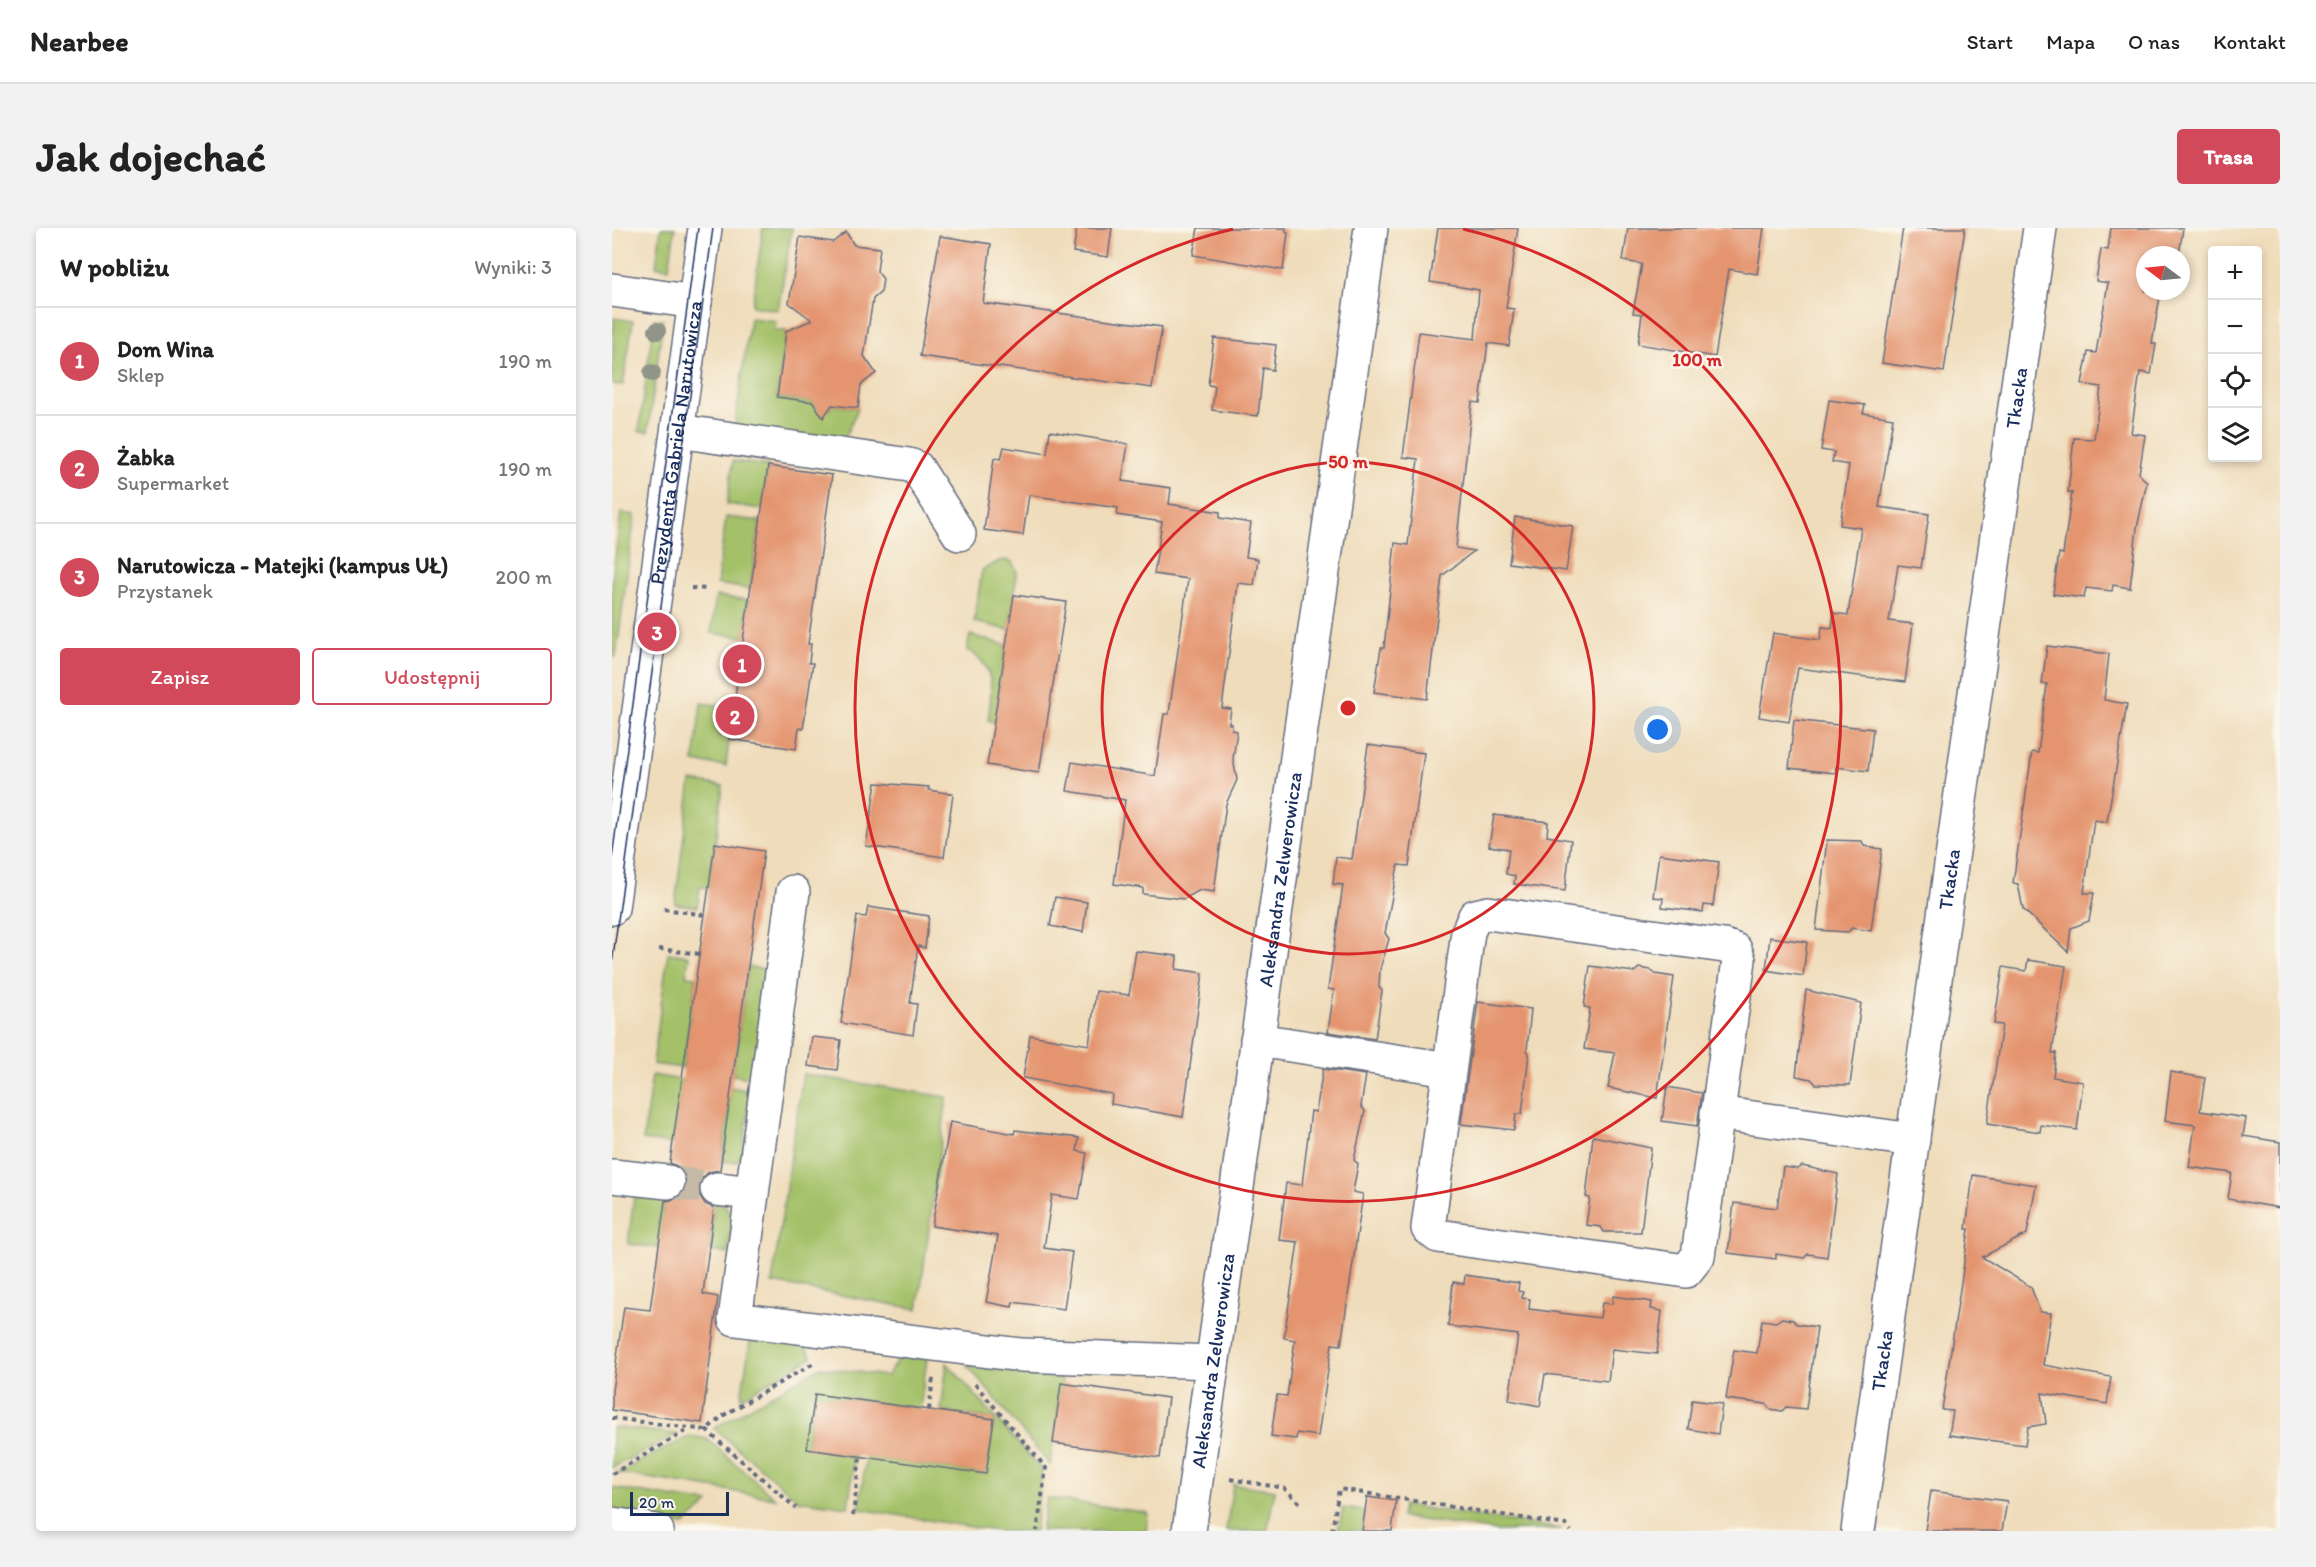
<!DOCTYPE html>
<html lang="pl">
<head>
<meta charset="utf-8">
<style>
	:root { --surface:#fff; --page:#f2f2f2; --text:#222; --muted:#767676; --line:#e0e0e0; --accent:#d1495b }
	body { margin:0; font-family:Itim,sans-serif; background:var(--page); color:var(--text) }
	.controls { position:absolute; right:18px; top:18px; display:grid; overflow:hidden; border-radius:6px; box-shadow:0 3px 9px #0003 }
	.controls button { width:54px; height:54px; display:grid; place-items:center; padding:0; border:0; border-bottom:2px solid var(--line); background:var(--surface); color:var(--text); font:30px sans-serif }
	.compass { position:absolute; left:1524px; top:18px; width:54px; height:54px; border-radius:50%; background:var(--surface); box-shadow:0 3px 9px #0003; rotate:286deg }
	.scale { position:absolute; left:18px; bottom:15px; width:99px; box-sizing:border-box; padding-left:6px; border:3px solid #1b2f5e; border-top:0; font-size:16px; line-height:21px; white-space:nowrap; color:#1b2f5e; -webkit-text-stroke:4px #fbf7ec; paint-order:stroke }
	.you { position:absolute; left:1046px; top:502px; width:21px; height:21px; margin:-15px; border:4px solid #fff; border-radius:50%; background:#1a73e8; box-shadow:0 0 0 9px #1a73e833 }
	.badge { display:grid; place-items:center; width:39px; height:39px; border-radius:50%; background:var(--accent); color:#fff; font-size:20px; font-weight:700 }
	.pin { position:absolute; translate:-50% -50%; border:3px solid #fff; box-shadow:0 2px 6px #0006 }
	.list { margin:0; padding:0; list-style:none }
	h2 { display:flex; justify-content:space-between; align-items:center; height:78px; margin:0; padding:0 24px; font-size:26px }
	h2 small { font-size:20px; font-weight:400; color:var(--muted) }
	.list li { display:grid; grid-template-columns:39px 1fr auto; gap:18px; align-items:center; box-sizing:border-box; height:108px; padding:0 24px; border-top:2px solid var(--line) }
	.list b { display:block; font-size:22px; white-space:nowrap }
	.list p { margin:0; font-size:20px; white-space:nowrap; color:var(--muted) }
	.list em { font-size:20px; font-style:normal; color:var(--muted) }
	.actions { display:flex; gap:12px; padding:18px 24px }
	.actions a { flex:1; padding:14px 0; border:2px solid var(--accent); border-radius:6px; text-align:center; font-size:21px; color:var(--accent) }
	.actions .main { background:var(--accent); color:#fff }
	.icon { flex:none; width:33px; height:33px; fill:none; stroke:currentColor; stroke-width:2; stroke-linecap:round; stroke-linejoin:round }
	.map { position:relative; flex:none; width:1668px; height:1303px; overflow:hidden; border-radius:6px }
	header { display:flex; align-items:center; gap:36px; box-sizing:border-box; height:84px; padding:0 30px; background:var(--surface); border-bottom:2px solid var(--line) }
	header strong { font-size:28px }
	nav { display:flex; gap:33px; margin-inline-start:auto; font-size:21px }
	.intro { display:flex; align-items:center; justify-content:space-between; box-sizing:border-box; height:144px; padding:0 36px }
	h1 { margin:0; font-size:42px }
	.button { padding:15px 27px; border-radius:6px; background:var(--accent); color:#fff; font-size:21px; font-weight:700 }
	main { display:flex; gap:36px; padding:0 36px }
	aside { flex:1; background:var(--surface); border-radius:6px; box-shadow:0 3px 9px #0003 }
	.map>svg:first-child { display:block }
</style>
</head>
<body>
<header>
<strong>Nearbee</strong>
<nav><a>Start</a><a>Mapa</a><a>O nas</a><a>Kontakt</a></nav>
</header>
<div class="intro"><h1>Jak dojechać</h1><a class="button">Trasa</a></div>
<main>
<aside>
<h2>W pobliżu<small>Wyniki: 3</small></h2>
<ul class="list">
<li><span class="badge">1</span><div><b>Dom Wina</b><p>Sklep</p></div><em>190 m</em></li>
<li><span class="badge">2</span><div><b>Żabka</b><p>Supermarket</p></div><em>190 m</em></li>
<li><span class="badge">3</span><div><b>Narutowicza - Matejki (kampus UŁ)</b><p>Przystanek</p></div><em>200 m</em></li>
</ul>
<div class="actions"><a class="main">Zapisz</a><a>Udostępnij</a></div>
</aside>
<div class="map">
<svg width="1668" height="1303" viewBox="0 0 1668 1303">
	<rect width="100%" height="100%" fill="#fbf7ec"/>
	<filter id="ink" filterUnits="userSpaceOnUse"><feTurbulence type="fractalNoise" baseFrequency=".0167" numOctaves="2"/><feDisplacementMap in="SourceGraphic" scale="12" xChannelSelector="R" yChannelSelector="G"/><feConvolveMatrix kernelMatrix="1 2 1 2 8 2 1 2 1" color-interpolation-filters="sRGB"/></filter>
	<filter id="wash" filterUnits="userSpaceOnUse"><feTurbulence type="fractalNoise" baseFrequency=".008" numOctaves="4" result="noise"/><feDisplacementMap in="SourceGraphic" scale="24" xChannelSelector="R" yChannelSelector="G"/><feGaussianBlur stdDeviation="1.35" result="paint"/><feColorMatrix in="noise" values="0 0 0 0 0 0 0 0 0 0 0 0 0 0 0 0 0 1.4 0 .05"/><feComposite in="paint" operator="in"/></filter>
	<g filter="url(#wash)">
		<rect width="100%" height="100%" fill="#efdcba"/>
		<!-- green -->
		<path fill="#a4c169" stroke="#607864" stroke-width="1.5" d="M49,0H63L57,40L44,38Z
			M151,0H180L166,82L140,78Z
			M2,90L21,93L11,157L0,156Z
			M138,90L164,93L163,102L174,103L165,169L201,174L205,180L217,182L220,177L246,180L229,219L122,203Z
			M42,91L51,92L36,204L27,203Z
			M121,233L156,238L150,281L115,276Z
			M9,285L23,287L4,429L0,428V351Z
			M114,289L148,293L138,361L105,356Z
			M389,332L399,333L405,344L397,402L362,394L370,342Z
			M104,368L136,372L132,409L99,405Z
			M358,407L394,417L382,494L376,492C380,465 385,437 355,422Z
			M89,475L111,478L108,507L117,511L114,538L82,534Z
			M79,553L111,558L97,660L88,659L85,679L63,676Z
			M56,725L77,728L74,748L84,749L71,840L41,836Z
			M136,739L157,742L140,850L121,847Z
			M191,846L335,869L306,1081L160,1055Z
			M40,847L70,852L61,916L31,912Z
			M119,859L139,863L130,928L123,934L110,933Z
			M22,969L53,972L47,1020L16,1016Z
			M103,974L113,977L121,990L116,1026L97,1022Z
			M139,1108L191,1115L200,1129L129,1170Z
			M288,1128L315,1131L308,1181L203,1166L195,1220L243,1228L236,1279L186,1272L102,1200L208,1139L275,1148Z
			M335,1135L430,1242L423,1303H384L247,1281L254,1229L374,1246L382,1191L329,1183Z
			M355,1137L450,1151L438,1237Z
			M0,1199L66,1206L0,1240Z
			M78,1208L95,1211L163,1270L5,1245Z
			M621,1256L663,1262L655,1303H614Z
			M0,1260L97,1275L72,1297L0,1285Z
			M435,1270L536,1285L534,1303H429Z
			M791,1277L950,1301L886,1303L789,1289Z
			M731,1280L753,1283L750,1303H726Z"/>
		<g id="blocks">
			<!-- building -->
			<path fill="#e49570" d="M465,0H500L496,29L461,24Z
				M586,0H674V4L676,5L671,42L581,27Z
				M826,0H906L894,80L902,81L897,118L876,115L868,175L860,174L844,320L862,323L830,348L815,471L762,464L769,420H772L783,315L796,317L806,231L791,229L807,104L863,111L867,62L818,54Z
				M1016,0H1152L1145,46L1117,41L1103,129L1026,116L1030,86L1021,85L1030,36L1011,33Z
				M1291,0H1353L1332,144L1270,135Z
				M1499,0H1571L1567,27H1533V63H1549L1540,115L1544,116L1539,146L1528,144L1519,205L1533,207L1527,246L1535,254L1525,300L1518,360L1501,357L1500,363L1474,360L1472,370L1441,366L1447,325L1451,326L1460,264H1456L1462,210L1482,211L1489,159L1470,156L1476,124L1484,125L1496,55L1484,53L1489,21L1496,22Z
				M234,4L242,17L268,20L265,43L271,51L269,64L261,71L252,128L264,145L249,157L246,180L220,177L211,190L201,174L165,169L174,103L200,92L177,75L188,9L221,14Z
				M328,8L379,16L371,75L550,99L540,160L308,128Z
				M602,110L664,117L661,142L651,140L646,188L600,182L603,158L596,157Z
				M1217,172L1253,177L1251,185L1281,190L1267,279L1317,286L1309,340L1286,337L1277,393L1301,396L1293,454L1186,440L1177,494L1147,489L1161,405L1208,412L1210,399L1220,400L1222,385L1236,387L1249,300L1228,297L1237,237L1220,234L1222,224L1209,222Z
				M438,203L516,216L510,253L559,260L557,276L608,284V290L639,295L634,329L646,331L642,357L626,355L610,480L619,481L617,496H620V502L625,503L621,531L625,552L614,576L602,664L588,662L572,671L531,666V660L502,656L513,572L455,563L460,534L543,548L552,486H557L576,351L542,346L550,294L505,287L506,280L417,267L411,307L372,302L382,230L389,231L392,219L435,226Z
				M156,238L220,247L196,416H199L197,435H201L191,501L187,500L184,521L117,511Z
				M903,289L961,298L954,343L897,335Z
				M402,367L454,374L427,545L375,537Z
				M1435,418L1497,426L1492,472L1515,476L1495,594L1482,592L1472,665H1482L1477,693L1459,700L1456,724L1411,681L1406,656L1401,655L1420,524L1426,525L1435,456H1430Z
				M1182,492L1261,501L1256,543L1224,539L1223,545L1177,540Z
				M756,517L812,525L797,638L786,637L773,705L777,711L768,742L767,759L770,763L763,811L716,804L722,762L716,761L731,657L721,656L724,629L740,631Z
				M264,555L317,559L316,562L341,566L332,629L254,618Z
				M882,587L936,594L935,608L959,612L953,663L902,656L903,648L894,646L897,621L877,618Z
				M1215,612L1250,613L1252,618L1270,621L1259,703L1240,700L1236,704L1204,702Z
				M103,615L152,623L108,942L97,944L90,950L86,959L88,968L93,976L102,980L91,1066L106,1069L90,1195L0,1182V1163L12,1079L38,1082L53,973L64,971L71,965L75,957L73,946L67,939L58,935Z
				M1047,626L1107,634L1101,678L1092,677L1091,684L1050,679L1051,670L1041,669Z
				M443,669L475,674L471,704L438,698Z
				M256,679L317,688L313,720L306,718L298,775L305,776L301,807L229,795L245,688L254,689Z
				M1158,709L1195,714L1191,748L1154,742Z
				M524,723L565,728L564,741L591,745L571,889L499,876L500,866L411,850L418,807L477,817L484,763L517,767Z
				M1416,732L1454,738L1440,825H1444L1441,849L1471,854L1465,902L1429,897L1428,904L1375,896L1390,797L1382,796L1391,739L1414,743Z
				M978,738L1022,744L1027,740L1039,742L1043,746L1062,749L1045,870L996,860L1003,825L972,821L978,780L972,779Z
				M1194,762L1249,775L1238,857L1204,856L1199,851L1184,848Z
				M866,774L919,781L915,822L917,826L910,886H904L902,902L849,896Z
				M200,809L229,812L225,842L196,838Z
				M711,841L754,847L749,878L753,883L742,932L746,936L741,964L751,966L729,1117L720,1116L706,1208L685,1205L684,1211L659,1208L665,1167L675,1168L683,1112L672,1110L686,1014L667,1012L674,955L690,957L699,883L704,884Z
				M1559,844L1593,850L1588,883L1634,890L1631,908L1668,914V980L1616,971L1620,945L1577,939L1583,897L1553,893Z
				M1055,859L1090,865L1085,898L1050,893Z
				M338,894L402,906L403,902L467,910L465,923L475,925L467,971L440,967L432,1020L460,1024L452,1081L401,1074L400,1079L374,1074L386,1008L320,998Z
				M981,908L1039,920L1029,1004H992L989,999L974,997L978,970L974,969Z
				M1190,938L1226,946L1215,1029L1196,1026L1192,1030L1164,1026V1031L1116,1025L1122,975L1165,980L1171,939L1186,941Z
				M1361,947L1424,957L1415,1006L1370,1029L1419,1059L1428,1084L1439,1085L1431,1137L1499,1149L1495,1176L1430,1165L1434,1196L1416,1199L1413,1217L1337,1207L1341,1183L1330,1182L1357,1001H1354Z
				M853,1047L907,1055L906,1063L911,1064L910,1070L918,1071L917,1081L988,1090L990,1075L1000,1076L1001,1068L1040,1074L1039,1081L1050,1083L1045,1126L1000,1121L996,1153L933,1146L928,1178L897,1172L906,1107L836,1098L841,1054L852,1056Z
				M1170,1090L1181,1092L1185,1096L1205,1099L1194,1181L1174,1179L1170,1183L1158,1181L1154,1176L1114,1171L1122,1122L1145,1125L1150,1092L1164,1094Z
				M449,1155L556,1170L548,1230L441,1215Z
				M203,1166L382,1191L374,1246L195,1221Z
				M1080,1172L1110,1176L1106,1206L1076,1201Z
				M1319,1263L1395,1273L1390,1303H1313Z
				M755,1269L784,1273L780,1303H750Z"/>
		</g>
	</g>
	<g filter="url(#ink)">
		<use href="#blocks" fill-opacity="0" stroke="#656c7e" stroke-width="1.5"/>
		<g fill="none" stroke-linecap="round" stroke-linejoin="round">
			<!-- minor-tunnel -->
			<path stroke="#c5b9a8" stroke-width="33" stroke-dasharray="33 16" stroke-linecap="butt" d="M56,954L105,961"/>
			<defs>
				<g id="minor">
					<path d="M0,62L83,74"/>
					<path d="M66,203L297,237L305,240L347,306"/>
					<path d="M181,664L123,1091L409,1127L600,1134"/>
					<path id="s1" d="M0,680L93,0"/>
					<path d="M876,685L1112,718L1123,722L1127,732L1086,1028L1074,1043L826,1008L816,1000L856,704L863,688Z"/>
					<path d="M645,812L837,841"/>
					<path d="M1105,885L1301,912"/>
					<path d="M0,948L56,954"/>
					<path d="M105,961L140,965"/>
					<path d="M0,1296L45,1303"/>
					<path id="s2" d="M577,1303L759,0"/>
					<path id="s3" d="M1246,1303L1428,0"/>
				</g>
			</defs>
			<!-- minor casing -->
			<use href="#minor" stroke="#656c7e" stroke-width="36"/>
			<!-- path -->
			<path stroke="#656c7e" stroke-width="4" stroke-dasharray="4.5 4.5" stroke-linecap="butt" d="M79,360L95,361
				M52,681L93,687
				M47,721L88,726
				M363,1156L434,1240L425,1303
				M317,1182L321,1150
				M0,1190L94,1202L112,1187L202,1135
				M94,1202L184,1280
				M0,1246L77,1201
				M618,1251L672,1260L690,1277
				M241,1288L248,1228
				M720,1303L727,1261L954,1297L959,1303"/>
			<!-- minor -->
			<use href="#minor" stroke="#fff" stroke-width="33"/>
			<!-- tram -->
			<path stroke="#1b2f5e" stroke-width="1.5" d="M0,630L86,0
				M0,736L101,0"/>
		</g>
		<!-- trees -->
		<g fill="#919589">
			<circle cx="45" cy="103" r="9"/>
			<circle cx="40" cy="145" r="9"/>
		</g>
	</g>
	<!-- distance rings -->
	<g fill="none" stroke="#d62828" stroke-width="3">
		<circle cx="736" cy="480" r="246"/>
		<path d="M851 1A493 493 0 1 1 621 1"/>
	</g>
	<g text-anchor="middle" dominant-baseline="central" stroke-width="5" stroke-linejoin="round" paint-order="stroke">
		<!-- street labels -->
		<g font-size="20" fill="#1b2f5e" stroke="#fbf7ec">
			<text stroke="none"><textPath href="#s3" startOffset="1144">Tkacka</textPath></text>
			<text stroke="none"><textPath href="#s1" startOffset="470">Prezydenta Gabriela Narutowicza</textPath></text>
			<text stroke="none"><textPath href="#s2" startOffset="658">Aleksandra Zelwerowicza</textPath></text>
			<text stroke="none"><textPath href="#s3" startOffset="658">Tkacka</textPath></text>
			<text stroke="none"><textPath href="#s2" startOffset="172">Aleksandra Zelwerowicza</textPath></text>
			<text stroke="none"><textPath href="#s3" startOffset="172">Tkacka</textPath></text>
		</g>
	</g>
	<circle cx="736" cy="480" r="9" fill="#d62828" stroke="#fbf7ec" stroke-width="3"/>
	<g font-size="18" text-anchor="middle" font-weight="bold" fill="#d62828" stroke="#fbf7ec" stroke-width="5" stroke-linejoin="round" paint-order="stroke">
		<text x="1085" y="138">100 m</text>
		<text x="736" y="240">50 m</text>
	</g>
</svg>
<div class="controls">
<button>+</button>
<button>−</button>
<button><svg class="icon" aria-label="locate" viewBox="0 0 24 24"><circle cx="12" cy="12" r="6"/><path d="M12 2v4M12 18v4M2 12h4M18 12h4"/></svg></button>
<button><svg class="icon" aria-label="layers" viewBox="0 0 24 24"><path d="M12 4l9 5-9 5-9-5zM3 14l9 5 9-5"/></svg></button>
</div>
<svg class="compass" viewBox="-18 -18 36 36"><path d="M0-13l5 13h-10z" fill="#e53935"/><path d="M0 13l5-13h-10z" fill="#767676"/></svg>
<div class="scale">20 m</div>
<div class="you"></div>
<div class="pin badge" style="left:130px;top:436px">1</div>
<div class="pin badge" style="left:123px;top:488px">2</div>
<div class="pin badge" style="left:45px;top:404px">3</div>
</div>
</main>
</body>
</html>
